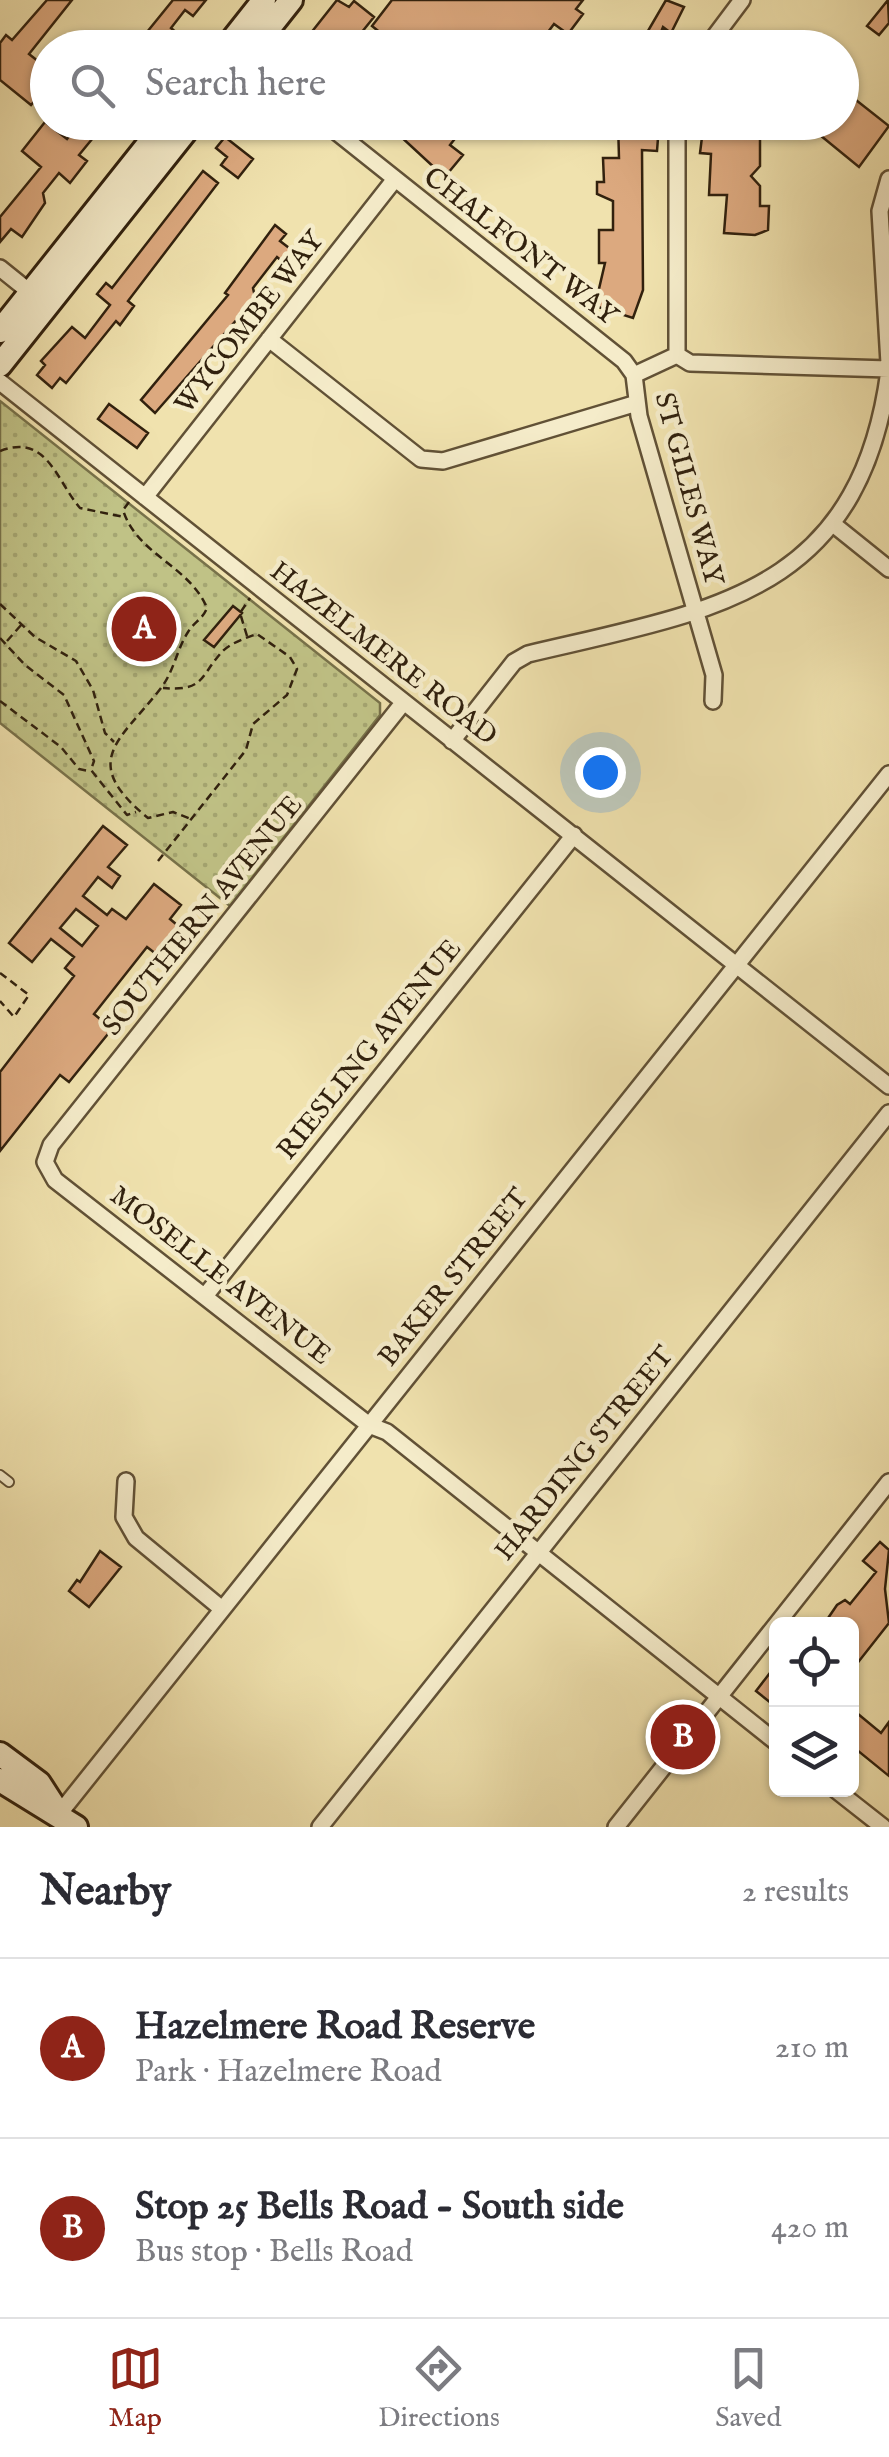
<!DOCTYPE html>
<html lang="en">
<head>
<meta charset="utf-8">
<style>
	:root { --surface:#fff; --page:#f2f2f3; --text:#2b2b33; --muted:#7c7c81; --line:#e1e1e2; --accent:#8f2418 }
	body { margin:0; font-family:"IM FELL English",serif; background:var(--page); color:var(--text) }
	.controls { position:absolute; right:30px; bottom:30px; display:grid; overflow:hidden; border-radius:15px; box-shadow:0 2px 8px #0004 }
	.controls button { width:90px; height:90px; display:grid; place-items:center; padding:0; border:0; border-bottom:2px solid var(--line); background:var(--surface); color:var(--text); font:50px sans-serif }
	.you { position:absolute; left:600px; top:772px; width:35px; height:35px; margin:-25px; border:8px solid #fff; border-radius:50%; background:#1a73e8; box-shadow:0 0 0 15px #1a73e833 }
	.badge { display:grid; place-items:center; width:65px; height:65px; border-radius:50%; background:var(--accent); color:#fff; font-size:32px; font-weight:700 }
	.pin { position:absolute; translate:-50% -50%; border:5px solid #fff; box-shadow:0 2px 10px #0006 }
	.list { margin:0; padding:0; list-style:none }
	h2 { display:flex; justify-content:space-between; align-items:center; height:130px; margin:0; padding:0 40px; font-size:42px }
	h2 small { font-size:32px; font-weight:400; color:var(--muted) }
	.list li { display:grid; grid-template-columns:65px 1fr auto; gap:30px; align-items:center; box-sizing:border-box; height:180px; padding:0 40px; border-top:2px solid var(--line) }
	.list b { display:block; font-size:38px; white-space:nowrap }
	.list p { margin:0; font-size:32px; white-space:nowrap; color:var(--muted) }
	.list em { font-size:32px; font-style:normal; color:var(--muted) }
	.icon { flex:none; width:55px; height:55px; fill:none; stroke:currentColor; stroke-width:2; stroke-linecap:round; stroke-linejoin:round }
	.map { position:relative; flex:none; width:889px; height:1827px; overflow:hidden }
	.search { position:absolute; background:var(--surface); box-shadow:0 2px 8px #0004; left:30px; right:30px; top:30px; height:110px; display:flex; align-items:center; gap:25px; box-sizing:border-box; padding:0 35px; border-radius:55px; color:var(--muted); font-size:38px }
	.sheet { height:490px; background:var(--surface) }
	nav { display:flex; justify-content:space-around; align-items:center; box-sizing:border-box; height:140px; border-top:2px solid var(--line); background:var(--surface); font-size:28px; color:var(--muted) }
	nav a { display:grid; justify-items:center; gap:5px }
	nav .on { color:var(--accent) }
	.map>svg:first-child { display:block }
</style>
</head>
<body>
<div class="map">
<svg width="889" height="1827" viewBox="0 0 889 1827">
	<defs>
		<pattern id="park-dots" width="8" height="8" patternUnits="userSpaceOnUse" patternTransform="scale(2.5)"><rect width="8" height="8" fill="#c0c286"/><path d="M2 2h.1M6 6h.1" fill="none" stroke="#a5a672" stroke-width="1.8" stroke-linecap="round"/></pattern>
	</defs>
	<rect width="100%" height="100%" fill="#f0e2ae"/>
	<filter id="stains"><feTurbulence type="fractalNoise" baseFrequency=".002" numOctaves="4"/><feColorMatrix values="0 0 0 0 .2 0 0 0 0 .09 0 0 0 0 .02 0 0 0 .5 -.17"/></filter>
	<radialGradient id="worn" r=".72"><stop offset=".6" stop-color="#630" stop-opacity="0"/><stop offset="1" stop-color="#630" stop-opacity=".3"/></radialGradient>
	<!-- park -->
	<path fill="url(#park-dots)" stroke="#78724a" stroke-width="2.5" d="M0,401L380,703V715L230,906L0,723Z"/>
	<!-- building -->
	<path fill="#dca97f" stroke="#31210e" stroke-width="2.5" fill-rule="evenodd" d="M47,0H72L29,54L48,69V86L31,105L0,80V43L6,35L12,40Z
		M173,0H206L193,16L185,10L171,28L180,36L170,48H144L152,36L147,32Z
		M337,0L349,7L354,1L374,17L349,48H299Z
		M392,0H583L576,9L583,14L568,34L554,24L536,48H379L387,38L372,26Z
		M666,0L684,7L671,33L663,27L655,48H638Z
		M888,0L889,23L879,35L867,26Z
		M842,89L889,126L859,167L804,122H842Z
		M45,122L67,139L80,122H106L79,155L87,161L70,183L59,173L43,193L45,203L22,237L11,229L0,242V217L41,167L22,151Z
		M385,122H468L450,145L463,155L448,173L441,168L438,171Z
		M618,122H639L638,138H658L657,151L642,150L643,290L633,318L595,306L605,263H599V230H613V201L597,194V182H604L603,158H619Z
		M718,122H760V166L751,176L760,186V206H769L768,230L755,235L724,233L727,195H709L711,154L700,153L702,137L717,138Z
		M225,137L253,159L238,178L221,165L227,157L216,148Z
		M203,171L218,183L128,301L134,306L120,325L116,321L66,383L60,378L52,388L37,375L45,365L41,361L72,327L85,338L110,305L97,294L106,283L112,288Z
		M275,225L286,234L280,241L297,254L288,266L277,257L253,288L255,297L246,309L155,413L141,400L228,295L225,293Z
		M109,404L148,433L137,448L98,419Z
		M233,606L242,613L214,647L204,640Z
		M103,826L127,845L108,867L120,876L112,888L98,877L83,896L107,915L112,909L126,919L154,884L181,905L170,919L182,929L160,957L147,947L94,1014L112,1029L69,1082L60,1075L0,1151V1072L74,976L65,968L74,957L51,939L32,962L9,943ZM76,909L98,926L82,946L60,928Z
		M880,1542L889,1550L885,1589L889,1623L852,1670V1624H824L837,1605L845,1600L850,1604L876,1572L863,1561Z
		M100,1551L121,1567L89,1607L69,1591L77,1580L80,1582Z
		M776,1665V1707L756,1691Z
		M852,1709L881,1733L889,1722V1776L852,1746Z"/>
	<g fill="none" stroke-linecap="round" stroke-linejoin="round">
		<defs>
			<path id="lane" d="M0,1475L9,1482"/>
			<path id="street" d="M706,48L742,0
				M324,122L624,361L634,375L639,416L714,675L713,701
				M889,179L880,211L889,363
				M0,268L36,297
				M269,339L421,459L443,461L637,403
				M677,355V122
				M634,375L677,355L690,363L889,369
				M0,382L889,1086
				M145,497L395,179
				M833,524L889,569
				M403,703L51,1145L45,1162L55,1180L369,1425L387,1432L776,1742
				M452,741L514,662L528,654C714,610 859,594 889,371
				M205,1296L574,835
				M126,1481L124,1517L136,1538L222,1609
				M836,1790L883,1827
				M59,1814L889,774
				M320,1827L889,1113
				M616,1827L889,1482"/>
			<path id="secondary" d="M226,48L264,0
				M253,48L291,0
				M0,331L166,122
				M0,365L193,122
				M0,1754L39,1783L59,1814
				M0,1780L76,1827"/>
		</defs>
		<!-- lane casing -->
		<use href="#lane" stroke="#615136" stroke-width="12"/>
		<!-- street casing -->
		<use href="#street" stroke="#615136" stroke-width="20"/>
		<!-- secondary casing -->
		<use href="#secondary" stroke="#31210e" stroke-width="28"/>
		<!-- path -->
		<path stroke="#31210e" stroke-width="2.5" stroke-dasharray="8 5" stroke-linecap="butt" d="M0,451C47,433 56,480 80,508L124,517
			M129,502L123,510C137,555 189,565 207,608C203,619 194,622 188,632C177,649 174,671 161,688C120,741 78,761 148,818L173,812L191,819
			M0,604L35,637L76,661L93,690L105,733L114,742
			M247,636L240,613L250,598
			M0,638L25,665L64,695L94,761L91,770L127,815L136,812
			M7,641L22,624
			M0,701L61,747L79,769L89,771
			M158,861L246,750L253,724L287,695L297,669L290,657L257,634C245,638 228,644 220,654C199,679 203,691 163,688
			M0,973L29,995L14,1017L0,1001"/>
		<!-- lane -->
		<use href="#lane" stroke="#f5ecca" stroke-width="8"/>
		<!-- street -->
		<use href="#street" stroke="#f5ecca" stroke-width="15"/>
		<!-- secondary -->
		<use href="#secondary" stroke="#f5ecca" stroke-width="22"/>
	</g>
	<g text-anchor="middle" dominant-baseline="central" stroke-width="9" stroke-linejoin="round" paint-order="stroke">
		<!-- street labels -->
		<g font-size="28" fill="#31210e" stroke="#f5ecca">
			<text transform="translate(520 247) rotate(38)">CHALFONT WAY</text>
			<text transform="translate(250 323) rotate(-52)">WYCOMBE WAY</text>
			<text transform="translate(688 489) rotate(75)">ST GILES WAY</text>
			<text transform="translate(383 654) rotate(38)">HAZELMERE ROAD</text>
			<text transform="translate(203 916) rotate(-51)">SOUTHERN AVENUE</text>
			<text transform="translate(370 1050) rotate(-51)">RIESLING AVENUE</text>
			<text transform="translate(220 1276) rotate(38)">MOSELLE AVENUE</text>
			<text transform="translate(454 1278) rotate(-51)">BAKER STREET</text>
			<text transform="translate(585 1454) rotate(-51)">HARDING STREET</text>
		</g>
	</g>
	<rect width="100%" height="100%" filter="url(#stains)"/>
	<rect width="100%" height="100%" fill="url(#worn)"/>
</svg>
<div class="controls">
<button><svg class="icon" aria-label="locate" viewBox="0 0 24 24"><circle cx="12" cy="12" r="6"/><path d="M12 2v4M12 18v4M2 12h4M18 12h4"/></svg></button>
<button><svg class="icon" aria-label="layers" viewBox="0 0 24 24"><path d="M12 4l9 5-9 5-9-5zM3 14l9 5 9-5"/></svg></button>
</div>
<div class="you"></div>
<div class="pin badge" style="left:144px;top:629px">A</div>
<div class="pin badge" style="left:683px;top:1737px">B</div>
<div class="search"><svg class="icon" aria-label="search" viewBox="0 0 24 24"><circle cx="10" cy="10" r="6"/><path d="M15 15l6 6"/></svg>Search here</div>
</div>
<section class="sheet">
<h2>Nearby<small>2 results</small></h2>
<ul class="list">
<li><span class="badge">A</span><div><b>Hazelmere Road Reserve</b><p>Park · Hazelmere Road</p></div><em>210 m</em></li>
<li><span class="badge">B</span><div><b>Stop 25 Bells Road - South side</b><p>Bus stop · Bells Road</p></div><em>420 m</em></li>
</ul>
</section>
<nav>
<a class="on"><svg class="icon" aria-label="map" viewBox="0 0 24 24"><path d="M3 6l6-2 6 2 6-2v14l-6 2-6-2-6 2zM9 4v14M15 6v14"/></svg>Map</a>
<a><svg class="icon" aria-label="directions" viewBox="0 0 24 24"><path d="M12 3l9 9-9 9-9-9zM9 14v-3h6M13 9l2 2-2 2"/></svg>Directions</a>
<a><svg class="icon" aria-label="saved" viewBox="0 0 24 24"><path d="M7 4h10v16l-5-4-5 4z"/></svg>Saved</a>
</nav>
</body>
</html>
